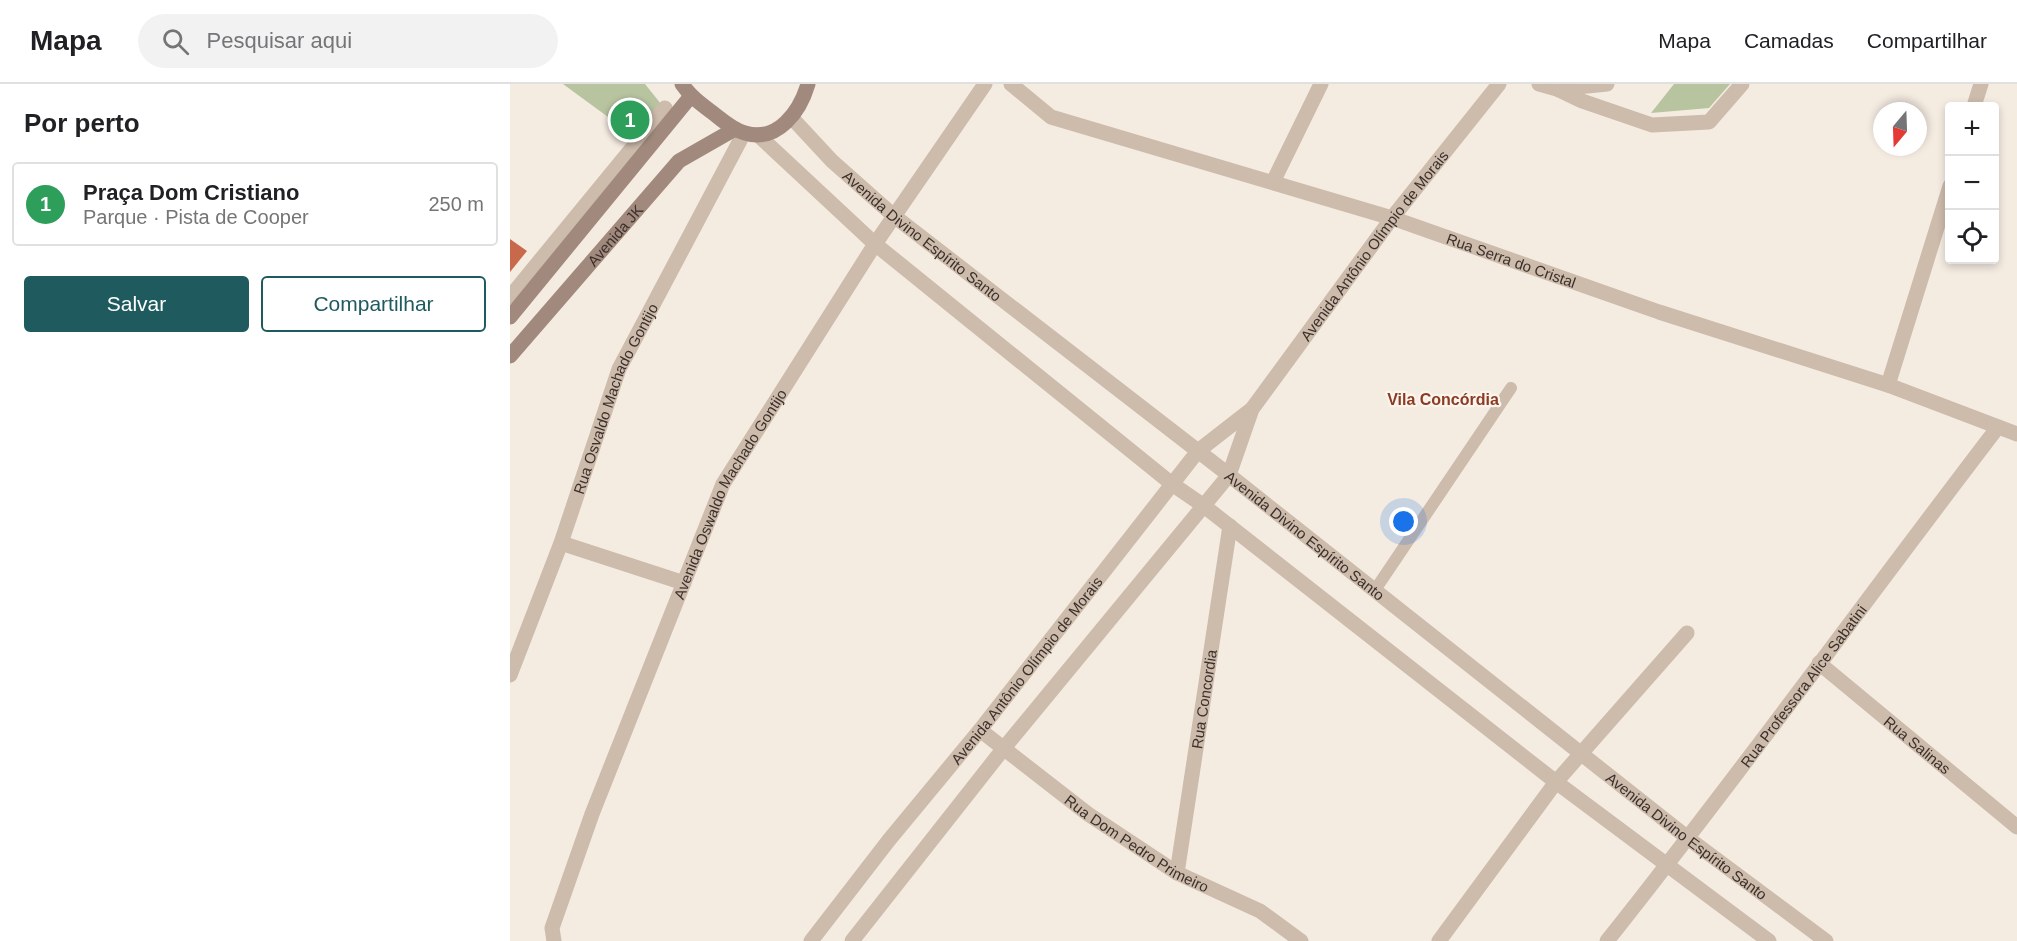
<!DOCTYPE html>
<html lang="pt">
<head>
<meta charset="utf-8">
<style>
	:root { --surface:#fff; --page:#f2f2f2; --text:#202124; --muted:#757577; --line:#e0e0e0; --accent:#1f5a5e }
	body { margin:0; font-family:Helvetica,sans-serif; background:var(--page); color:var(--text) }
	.controls { position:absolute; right:18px; top:18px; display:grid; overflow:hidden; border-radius:6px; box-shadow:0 3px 9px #0003 }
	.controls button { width:54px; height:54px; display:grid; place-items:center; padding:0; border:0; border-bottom:2px solid var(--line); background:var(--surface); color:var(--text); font:30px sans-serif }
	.compass { position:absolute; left:1363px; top:18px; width:54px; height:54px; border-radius:50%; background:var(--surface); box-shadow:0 3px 9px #0003; rotate:199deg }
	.you { position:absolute; left:894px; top:438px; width:21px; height:21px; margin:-15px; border:4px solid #fff; border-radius:50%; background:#1a73e8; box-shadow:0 0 0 9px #1a73e833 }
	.badge { display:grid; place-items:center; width:39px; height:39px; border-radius:50%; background:var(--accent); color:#fff; font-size:20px; font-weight:700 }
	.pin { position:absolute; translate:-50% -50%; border:3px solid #fff; box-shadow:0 2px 6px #0006 }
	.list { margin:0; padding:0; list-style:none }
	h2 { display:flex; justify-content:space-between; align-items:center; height:78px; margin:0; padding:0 24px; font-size:26px }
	h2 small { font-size:20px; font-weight:400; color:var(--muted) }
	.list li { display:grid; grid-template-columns:39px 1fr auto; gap:18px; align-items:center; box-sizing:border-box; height:84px; margin:0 12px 12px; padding:0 12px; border:2px solid var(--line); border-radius:6px }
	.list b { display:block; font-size:22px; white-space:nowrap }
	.list p { margin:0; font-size:20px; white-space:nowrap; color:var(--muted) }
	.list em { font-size:20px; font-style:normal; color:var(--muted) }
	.actions { display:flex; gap:12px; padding:18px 24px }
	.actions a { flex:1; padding:14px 0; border:2px solid var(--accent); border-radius:6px; text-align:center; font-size:21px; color:var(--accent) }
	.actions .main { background:var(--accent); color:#fff }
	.icon { flex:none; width:33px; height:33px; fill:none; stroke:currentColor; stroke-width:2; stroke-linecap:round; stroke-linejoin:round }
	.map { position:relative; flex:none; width:1507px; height:857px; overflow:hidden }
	header { display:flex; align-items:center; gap:36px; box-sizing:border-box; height:84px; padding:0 30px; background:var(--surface); border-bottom:2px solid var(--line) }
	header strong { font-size:28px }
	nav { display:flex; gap:33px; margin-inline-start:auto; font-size:21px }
	.search { width:420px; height:54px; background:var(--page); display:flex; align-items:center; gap:15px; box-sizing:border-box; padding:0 21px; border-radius:33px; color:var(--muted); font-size:22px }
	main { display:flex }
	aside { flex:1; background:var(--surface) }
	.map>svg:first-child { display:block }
</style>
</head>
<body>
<header>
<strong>Mapa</strong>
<div class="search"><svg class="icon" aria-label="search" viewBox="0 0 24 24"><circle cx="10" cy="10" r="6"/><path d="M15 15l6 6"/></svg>Pesquisar aqui</div>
<nav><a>Mapa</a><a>Camadas</a><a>Compartilhar</a></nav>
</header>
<main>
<aside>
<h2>Por perto<small></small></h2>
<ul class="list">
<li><span class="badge" style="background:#2e9e5b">1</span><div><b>Praça Dom Cristiano</b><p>Parque · Pista de Cooper</p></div><em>250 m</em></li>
</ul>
<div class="actions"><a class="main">Salvar</a><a>Compartilhar</a></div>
</aside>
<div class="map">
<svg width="1507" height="857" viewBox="0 0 1507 857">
	<rect width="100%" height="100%" fill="#f4ebe1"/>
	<!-- green -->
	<path fill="#b8c4a0" d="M53,0H135L151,20L124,52Z
		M1164,0H1220L1199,24L1141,29Z"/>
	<!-- building -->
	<path fill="#c8694b" d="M0,155L17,167L0,188Z"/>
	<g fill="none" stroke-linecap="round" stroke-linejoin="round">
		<!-- service -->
		<path stroke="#cdbbac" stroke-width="12" d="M865,506L1001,304"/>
		<!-- pedestrian -->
		<path stroke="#cdbbac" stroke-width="15" d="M0,213L155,24"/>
		<!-- minor -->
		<g stroke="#cdbbac" stroke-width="15">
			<path id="s1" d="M501,0L541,33L882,134L1149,228L1378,301L1507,350"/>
			<path d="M1029,0L1047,5L1097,0"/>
			<path d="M1047,5L1072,17L1142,41L1199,38L1232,0"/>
			<path d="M1464,22L1471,0"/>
			<path d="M763,98L811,0"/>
			<path d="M1378,301L1440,102"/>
			<path d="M51,459L174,499"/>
			<path id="s2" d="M1309,579L1507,743"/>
			<path id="s3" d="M0,591L51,459L109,285L234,49"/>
			<path id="s4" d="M470,646L578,730L667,789L750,827L791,857"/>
			<path id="s5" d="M667,789L720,442"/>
			<path id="s6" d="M44,857L42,844L82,730L213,400L365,160L475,0"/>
			<path id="s7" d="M301,857L379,756L470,646L688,367L742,325L882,134L989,0"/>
			<path d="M342,857L494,664L719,391L742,325"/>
			<path d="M929,857L1046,698L1177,549"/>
			<path id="s8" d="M1097,857C1231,689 1357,514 1488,343"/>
		</g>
		<!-- tertiary -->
		<g stroke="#cdbbac" stroke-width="15">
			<path id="s9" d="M282,34L322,77L384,132L719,391L1179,755L1316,857"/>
			<path d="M248,51L365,160L662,400L694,422L1046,698L1259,857"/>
		</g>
		<!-- secondary -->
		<g stroke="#a18a7d" stroke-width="15">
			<path d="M172,0C180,12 191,20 203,29C212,36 223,46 235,49C268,59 290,27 298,0"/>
			<path d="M0,233L181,12"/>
			<path id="s10" d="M0,272L169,77L225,45"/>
		</g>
	</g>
	<g text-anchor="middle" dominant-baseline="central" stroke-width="4.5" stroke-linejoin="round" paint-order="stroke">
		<!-- street labels -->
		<g font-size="15" fill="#3b302b" stroke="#fbf5ee">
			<text stroke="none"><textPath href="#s10" startOffset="160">Avenida JK</textPath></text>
			<text stroke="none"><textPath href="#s9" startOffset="176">Avenida Divino Espírito Santo</textPath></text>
			<text stroke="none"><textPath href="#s7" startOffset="897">Avenida Antônio Olímpio de Morais</textPath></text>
			<text stroke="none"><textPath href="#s1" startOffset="534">Rua Serra do Cristal</textPath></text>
			<text stroke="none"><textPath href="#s3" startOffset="296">Rua Osvaldo Machado Gontijo</textPath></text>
			<text stroke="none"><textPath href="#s6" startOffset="483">Avenida Oswaldo Machado Gontijo</textPath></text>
			<text stroke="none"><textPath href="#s9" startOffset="662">Avenida Divino Espírito Santo</textPath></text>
			<text stroke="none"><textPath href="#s7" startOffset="346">Avenida Antônio Olímpio de Morais</textPath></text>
			<text stroke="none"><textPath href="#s8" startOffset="322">Rua Professora Alice Sabatini</textPath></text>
			<text stroke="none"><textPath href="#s5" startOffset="176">Rua Concordia</textPath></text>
			<text stroke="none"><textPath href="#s2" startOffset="128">Rua Salinas</textPath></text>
			<text stroke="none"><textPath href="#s9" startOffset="1148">Avenida Divino Espírito Santo</textPath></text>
			<text stroke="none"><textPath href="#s4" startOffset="194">Rua Dom Pedro Primeiro</textPath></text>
		</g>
		<!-- neighbourhood labels -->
		<g font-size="16" font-weight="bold" fill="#8c3b22" stroke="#fbf5ee">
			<text x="933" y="315">Vila Concórdia</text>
		</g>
	</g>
</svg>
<div class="controls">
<button>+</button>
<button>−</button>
<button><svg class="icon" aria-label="locate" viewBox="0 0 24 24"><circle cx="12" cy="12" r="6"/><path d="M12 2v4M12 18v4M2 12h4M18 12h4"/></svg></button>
</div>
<svg class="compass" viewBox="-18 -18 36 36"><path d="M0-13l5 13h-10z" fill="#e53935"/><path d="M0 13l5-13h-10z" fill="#757577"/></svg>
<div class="you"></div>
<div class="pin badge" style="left:120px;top:36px;background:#2e9e5b">1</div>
</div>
</main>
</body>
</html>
